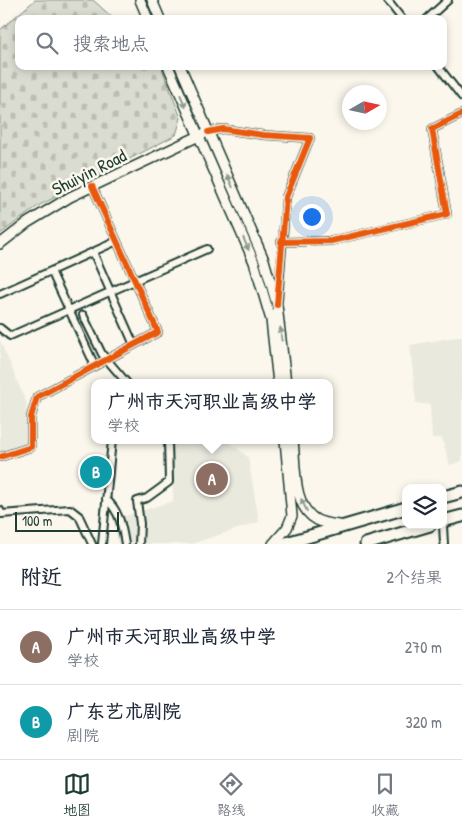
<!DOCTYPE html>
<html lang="zh">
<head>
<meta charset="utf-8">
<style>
	:root { --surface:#fff; --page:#f2f2f3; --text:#1f2937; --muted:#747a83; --line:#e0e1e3; --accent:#1f3d34 }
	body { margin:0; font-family:"Patrick Hand","LXGW WenKai TC",sans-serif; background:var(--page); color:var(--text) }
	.controls { position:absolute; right:15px; bottom:15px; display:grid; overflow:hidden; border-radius:10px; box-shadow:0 2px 8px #0003 }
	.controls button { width:45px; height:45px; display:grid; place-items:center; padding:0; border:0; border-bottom:1px solid var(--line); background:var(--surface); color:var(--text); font:25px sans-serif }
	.compass { position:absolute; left:342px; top:85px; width:45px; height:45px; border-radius:50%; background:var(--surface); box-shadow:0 2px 8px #0003; rotate:81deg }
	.scale { position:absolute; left:15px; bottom:12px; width:104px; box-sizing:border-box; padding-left:5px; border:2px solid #1f3d34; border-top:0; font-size:14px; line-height:18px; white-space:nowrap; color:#1f3d34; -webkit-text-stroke:4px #fbf7ec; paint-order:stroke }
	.you { position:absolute; left:311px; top:216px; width:18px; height:18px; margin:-12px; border:4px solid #fff; border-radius:50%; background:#1a73e8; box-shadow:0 0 0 8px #1a73e833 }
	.badge { display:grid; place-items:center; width:32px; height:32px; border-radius:50%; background:var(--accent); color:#fff; font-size:16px; font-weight:700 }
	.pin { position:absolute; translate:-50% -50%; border:2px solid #fff; box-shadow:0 1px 5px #0006 }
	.popup { position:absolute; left:91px; top:379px; width:242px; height:65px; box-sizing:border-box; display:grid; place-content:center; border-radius:10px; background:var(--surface); filter:drop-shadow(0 1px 4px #0005); font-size:16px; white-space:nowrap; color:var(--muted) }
	.popup b { font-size:19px; color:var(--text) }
	.popup::after { content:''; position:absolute; left:50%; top:100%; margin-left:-10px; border:10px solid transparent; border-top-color:var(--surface) }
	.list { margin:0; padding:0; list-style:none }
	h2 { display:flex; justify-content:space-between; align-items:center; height:65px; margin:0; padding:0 20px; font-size:21px }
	h2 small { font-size:16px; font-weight:400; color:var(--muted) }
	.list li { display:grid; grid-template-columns:32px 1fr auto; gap:15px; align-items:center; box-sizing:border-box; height:75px; padding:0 20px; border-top:1px solid var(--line) }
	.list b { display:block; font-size:19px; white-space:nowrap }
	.list p { margin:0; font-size:16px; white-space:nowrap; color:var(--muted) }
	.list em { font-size:16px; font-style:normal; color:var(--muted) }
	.icon { flex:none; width:28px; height:28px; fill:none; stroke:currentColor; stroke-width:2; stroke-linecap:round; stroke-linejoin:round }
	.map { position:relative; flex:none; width:462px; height:544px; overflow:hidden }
	.search { position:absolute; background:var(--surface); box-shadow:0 2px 8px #0003; left:15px; right:15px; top:15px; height:55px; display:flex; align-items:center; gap:12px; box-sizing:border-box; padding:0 18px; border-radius:10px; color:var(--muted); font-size:19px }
	.sheet { height:215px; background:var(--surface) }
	nav { display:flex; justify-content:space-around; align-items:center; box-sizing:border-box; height:70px; border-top:1px solid var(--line); background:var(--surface); font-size:14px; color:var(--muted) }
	nav a { display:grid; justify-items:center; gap:2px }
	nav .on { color:var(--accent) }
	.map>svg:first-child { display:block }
</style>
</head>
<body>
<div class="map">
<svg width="462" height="544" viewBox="0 0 462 544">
	<defs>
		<pattern id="cemetery-stones" width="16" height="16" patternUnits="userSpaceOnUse" patternTransform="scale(1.25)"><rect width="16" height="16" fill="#dbdcd1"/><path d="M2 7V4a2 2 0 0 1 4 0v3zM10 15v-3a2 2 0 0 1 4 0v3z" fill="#bcbeb4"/></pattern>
	</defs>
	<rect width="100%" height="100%" fill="#fbf7ec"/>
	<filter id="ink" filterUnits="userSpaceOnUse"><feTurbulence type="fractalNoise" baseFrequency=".02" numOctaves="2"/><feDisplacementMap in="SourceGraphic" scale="10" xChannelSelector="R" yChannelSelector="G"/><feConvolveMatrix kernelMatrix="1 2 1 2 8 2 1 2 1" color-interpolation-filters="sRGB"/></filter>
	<g filter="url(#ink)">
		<!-- built -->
		<path fill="#eae9de" d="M462,336V461L450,465L442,438H432L430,405L416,403L410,345Z
			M0,340L26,402L30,444L0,455Z
			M172,440H226L248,457L259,522L191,544H118L113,520L173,501Z"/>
		<!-- cemetery -->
		<path fill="url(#cemetery-stones)" stroke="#7d8c82" d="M35,0H93L114,19H19V66H161L181,118L176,135L38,206L0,234V30Z"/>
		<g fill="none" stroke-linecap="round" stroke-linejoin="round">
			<defs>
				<path id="street" d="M387,0L402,19
					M427,19L448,0
					M438,66L462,97
					M208,132L223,129L263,135L310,138L286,197L278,301
					M281,242L331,241L447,214L432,129L462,114
					M93,252L134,345
					M51,271L95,366
					M0,294L117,241
					M83,315L102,354L127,383
					M0,328L10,336L207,249
					M0,457L31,447V417L37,397L158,332L92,186
					M106,499C120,512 122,526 125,544
					M0,510L1,514L70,509L79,516L92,544
					M443,525L444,544
					M102,544L112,440
					M139,544L140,524L137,501L147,498L169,482L168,440"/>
				<path id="secondary" d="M140,0L148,19
					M152,0L160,19
					M168,66L254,262L271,320L278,383
					M180,66L264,260L277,305L286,383
					M0,244L27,223L70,197L203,134
					M293,440C296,465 292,507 317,520C325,524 335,524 344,526
					M273,544L287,528L292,516L285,440"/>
				<path id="highway" d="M443,497L462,492
					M443,521L462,516
					M283,544L406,508
					M366,544L430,525"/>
			</defs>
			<!-- street casing -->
			<use href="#street" stroke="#1f3d34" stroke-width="10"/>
			<!-- secondary casing -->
			<use href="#secondary" stroke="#1f3d34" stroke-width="12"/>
			<!-- highway casing -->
			<use href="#highway" stroke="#1f3d34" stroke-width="15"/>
			<!-- street -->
			<use href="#street" stroke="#fbf7ec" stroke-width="6"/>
			<!-- secondary -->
			<use href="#secondary" stroke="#fbf7ec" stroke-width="9"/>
			<!-- highway -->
			<use href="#highway" stroke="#fbf7ec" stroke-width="11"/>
			<defs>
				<path id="cycleway" d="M208,132L223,129L263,135L310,138L286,197L277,305
					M281,242L331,241L447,214L432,129L462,114
					M0,457L31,447V417L37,397L158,332L92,186"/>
			</defs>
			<!-- cycleway casing -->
			<use href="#cycleway" stroke="#fbf7ec" stroke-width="9"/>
			<!-- cycleway -->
			<use href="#cycleway" stroke="#e8590c" stroke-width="6"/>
		</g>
		<!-- one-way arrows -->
		<defs><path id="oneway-solid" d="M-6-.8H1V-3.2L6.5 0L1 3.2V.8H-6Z" transform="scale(1.25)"/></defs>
		<g fill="#8d9a90">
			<use href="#oneway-solid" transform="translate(183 101) rotate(67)"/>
			<use href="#oneway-solid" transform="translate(230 181) rotate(-114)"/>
			<use href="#oneway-solid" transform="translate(246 244) rotate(66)"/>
			<use href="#oneway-solid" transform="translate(281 334) rotate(-96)"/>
			<use href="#oneway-solid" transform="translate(304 505) rotate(-116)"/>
		</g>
	</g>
	<g text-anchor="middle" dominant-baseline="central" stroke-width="5" stroke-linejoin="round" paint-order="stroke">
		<!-- street labels -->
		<g font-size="18" fill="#1f3d34" stroke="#fbf7ec">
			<text transform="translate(89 172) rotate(-27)">Shuiyin Road</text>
		</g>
	</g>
</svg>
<div class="controls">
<button><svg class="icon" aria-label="layers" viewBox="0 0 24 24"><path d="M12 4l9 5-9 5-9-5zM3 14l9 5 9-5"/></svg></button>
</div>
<svg class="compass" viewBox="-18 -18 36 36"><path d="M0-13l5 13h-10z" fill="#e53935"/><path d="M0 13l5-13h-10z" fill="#747a83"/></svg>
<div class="scale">100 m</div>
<div class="you"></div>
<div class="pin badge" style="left:212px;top:479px;background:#8d6e63">A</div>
<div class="popup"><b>广州市天河职业高级中学</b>学校</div>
<div class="pin badge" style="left:96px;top:472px;background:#0f9aa8">B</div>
<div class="search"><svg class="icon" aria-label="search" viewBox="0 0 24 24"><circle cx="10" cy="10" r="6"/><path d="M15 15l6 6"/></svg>搜索地点</div>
</div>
<section class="sheet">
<h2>附近<small>2个结果</small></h2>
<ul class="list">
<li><span class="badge" style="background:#8d6e63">A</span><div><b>广州市天河职业高级中学</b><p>学校</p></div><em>270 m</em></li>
<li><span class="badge" style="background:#0f9aa8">B</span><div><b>广东艺术剧院</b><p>剧院</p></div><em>320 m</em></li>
</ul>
</section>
<nav>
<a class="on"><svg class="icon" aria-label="map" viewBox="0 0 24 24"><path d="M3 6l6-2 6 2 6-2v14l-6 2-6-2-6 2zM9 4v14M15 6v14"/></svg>地图</a>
<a><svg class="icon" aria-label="directions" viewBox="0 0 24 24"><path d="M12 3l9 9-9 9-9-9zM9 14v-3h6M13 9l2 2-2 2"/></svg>路线</a>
<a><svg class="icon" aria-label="saved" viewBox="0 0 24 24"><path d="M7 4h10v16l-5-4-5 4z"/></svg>收藏</a>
</nav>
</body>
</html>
